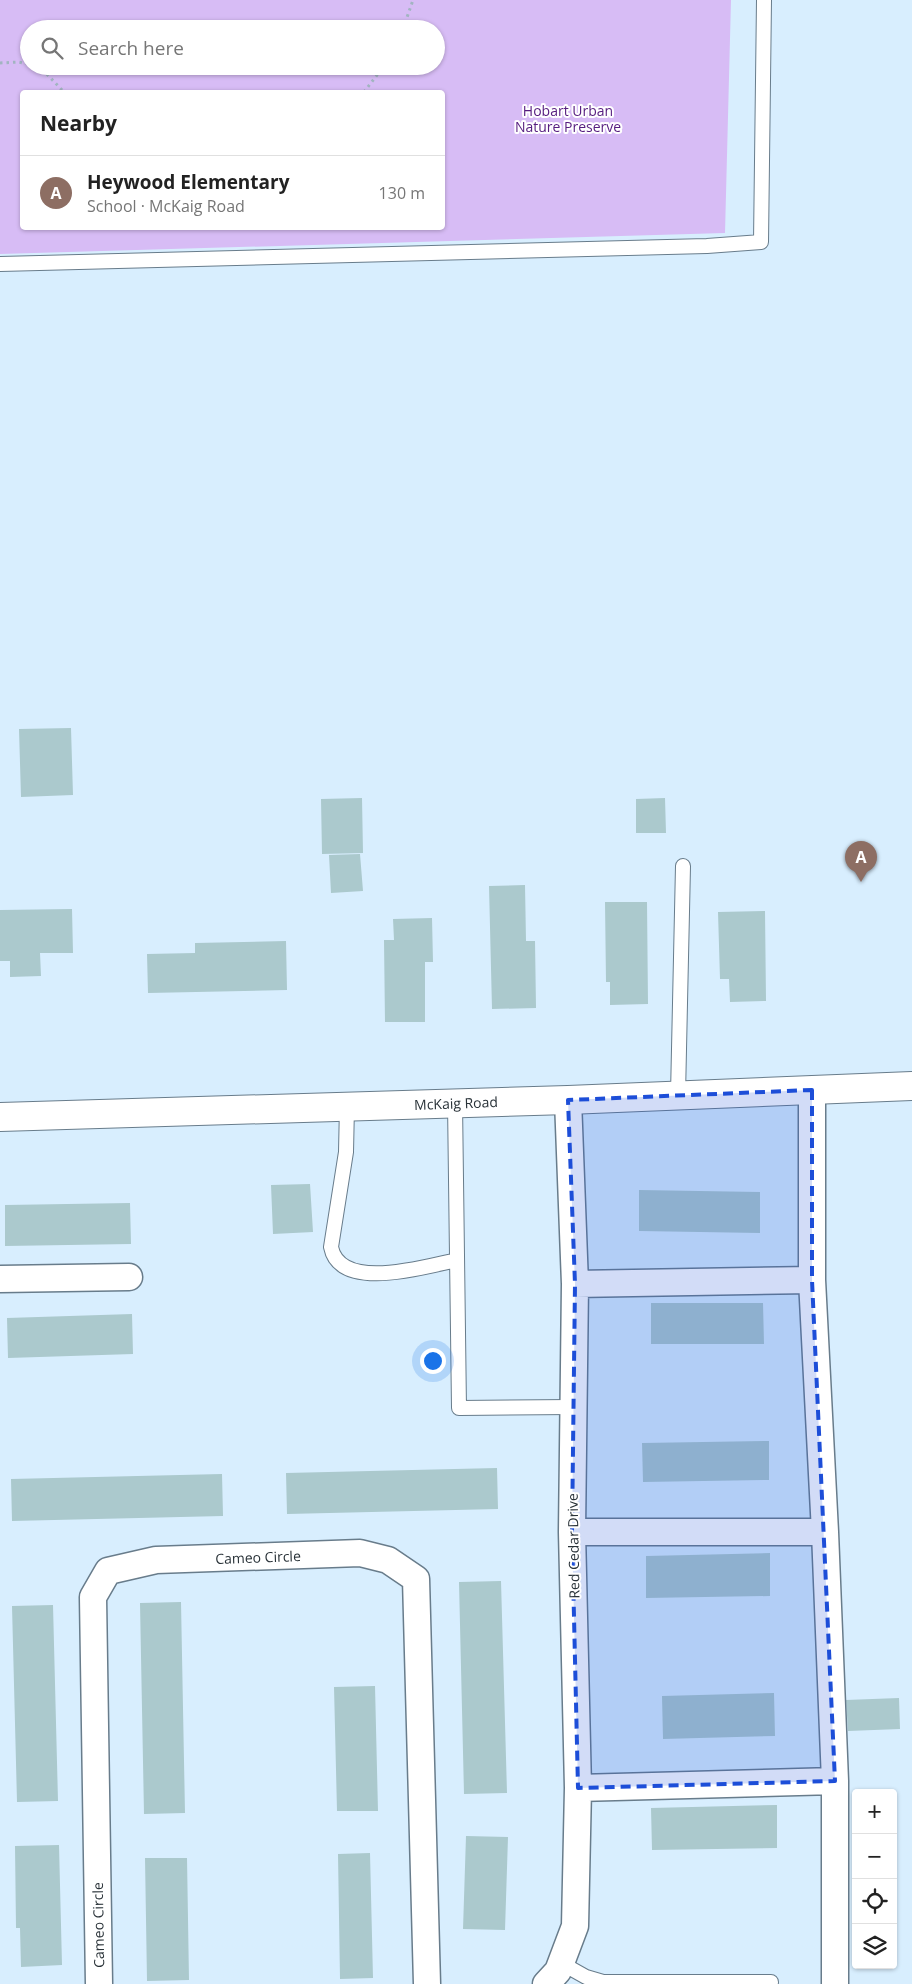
<!DOCTYPE html>
<html lang="en">
<head>
<meta charset="utf-8">
<style>
	:root { --surface:#fff; --page:#f2f2f2; --text:#222; --muted:#767676; --line:#e0e0e0; --accent:#a47329 }
	body { margin:0; font-family:"Open Sans",sans-serif; background:var(--page); color:var(--text) }
	.controls { position:absolute; right:15px; bottom:15px; display:grid; overflow:hidden; border-radius:5px; box-shadow:0 1px 4px #0004 }
	.controls button { width:45px; height:45px; display:grid; place-items:center; padding:0; border:0; border-bottom:1px solid var(--line); background:var(--surface); color:var(--text); font:25px sans-serif }
	.you { position:absolute; left:432px; top:1360px; width:18px; height:18px; margin:-12px; border:4px solid #fff; border-radius:50%; background:#1a73e8; box-shadow:0 0 0 8px #1a73e833 }
	.badge { display:grid; place-items:center; width:32px; height:32px; border-radius:50%; background:var(--accent); color:#fff; font-size:16px; font-weight:700 }
	.pin { position:absolute; translate:-50% -41px; filter:drop-shadow(0 1px 2px #0008) }
	.pin::after { content:''; position:absolute; top:26px; width:18px; height:15px; background:inherit; clip-path:polygon(0 0,100% 0,50% 100%) }
	.list { margin:0; padding:0; list-style:none }
	h2 { display:flex; justify-content:space-between; align-items:center; height:65px; margin:0; padding:0 20px; font-size:21px }
	h2 small { font-size:16px; font-weight:400; color:var(--muted) }
	.list li { display:grid; grid-template-columns:32px 1fr auto; gap:15px; align-items:center; box-sizing:border-box; height:75px; padding:0 20px; border-top:1px solid var(--line) }
	.list b { display:block; font-size:19px; white-space:nowrap }
	.list p { margin:0; font-size:16px; white-space:nowrap; color:var(--muted) }
	.list em { font-size:16px; font-style:normal; color:var(--muted) }
	.icon { flex:none; width:28px; height:28px; fill:none; stroke:currentColor; stroke-width:2; stroke-linecap:round; stroke-linejoin:round }
	.map { position:relative; flex:none; width:912px; height:1984px; overflow:hidden }
	.search { position:absolute; background:var(--surface); box-shadow:0 1px 4px #0004; left:20px; top:20px; width:425px; height:55px; display:flex; align-items:center; gap:12px; box-sizing:border-box; padding:0 18px; border-radius:28px; color:var(--muted); font-size:19px }
	.panel { position:absolute; background:var(--surface); box-shadow:0 1px 4px #0004; left:20px; top:90px; width:425px; height:140px; border-radius:5px }
	.map>svg:first-child { display:block }
</style>
</head>
<body>
<div class="map">
<svg width="912" height="1984" viewBox="0 0 912 1984">
	<rect width="100%" height="100%" fill="#d8eefe"/>
	<!-- green -->
	<path fill="#d7bcf5" fill-rule="evenodd" d="M0,0H731L725,233L0,254ZM29,29H436V66H29ZM22,92H442V228H22Z"/>
	<!-- building -->
	<path fill="#abc9cd" d="M71,728L73,795L21,797L19,729Z
		M362,798L363,853L322,854L321,799Z
		M665,798L666,833H636V799Z
		M360,854L363,891L331,893L329,855Z
		M525,885L526,941H535L536,1008L492,1009L489,886Z
		M605,902H647L648,1004L610,1005V982H606Z
		M72,909L73,953H40L41,976L10,977V961H0V910Z
		M765,911L766,1001L730,1002L729,979H720L718,912Z
		M432,918L433,962H425V1022H385L384,940H394L393,919Z
		M286,941L287,990L148,993L147,954L195,953V943Z
		M310,1184L313,1232L273,1234L271,1185Z
		M639,1190L760,1192V1233L639,1231Z
		M130,1203L131,1244L5,1246V1205Z
		M651,1303H763L764,1344H651Z
		M132,1314L133,1354L8,1358L7,1318Z
		M769,1441V1480L643,1482L642,1443Z
		M497,1468L498,1509L287,1514L286,1473Z
		M222,1474L223,1516L12,1521L11,1479Z
		M770,1553V1596L646,1598V1556Z
		M501,1581L507,1793L464,1794L459,1582Z
		M181,1602L185,1813L144,1814L140,1603Z
		M53,1605L58,1801L17,1802L12,1606Z
		M375,1686L378,1811H337L334,1687Z
		M774,1693L775,1736L663,1739L662,1696Z
		M899,1698L900,1729L848,1731L846,1700Z
		M777,1805V1848L652,1850L651,1808Z
		M466,1836L508,1837L505,1930L463,1929Z
		M59,1845L62,1965L21,1967L20,1928H16L15,1846Z
		M370,1853L373,1978L340,1979L338,1854Z
		M145,1858H187L189,1980L147,1981Z"/>
	<g fill="none" stroke-linecap="round" stroke-linejoin="round">
		<defs>
			<path id="service" d="M0,264L707,246L761,242L764,0
				M678,1095L683,866
				M455,1103L459,1408L573,1407
				M347,1106L346,1152L331,1247C340,1293 427,1266 457,1260
				M561,1963L586,1977L603,1982H771"/>
			<path id="minor" d="M812,1090V1280L825,1532L835,1781V1984
				M0,1279L129,1277
				M575,1284L812,1280
				M572,1532H825
				M578,1788L835,1781
				M99,1984L93,1597L108,1571L156,1560L360,1553L388,1560L416,1579L427,1984
				M546,1984L558,1971L575,1926L578,1788L572,1532L575,1284L568,1100"/>
			<path id="tertiary" d="M0,1117L568,1100L912,1086"/>
		</defs>
		<!-- service casing -->
		<use href="#service" stroke="#687c8b" stroke-width="16"/>
		<!-- minor casing -->
		<use href="#minor" stroke="#687c8b" stroke-width="29"/>
		<!-- tertiary casing -->
		<use href="#tertiary" stroke="#687c8b" stroke-width="30"/>
		<!-- path -->
		<path stroke="#a2b4c1" stroke-width="3" stroke-dasharray="2.5 4" stroke-linecap="butt" d="M403,29L413,0
			M0,63L18,62L29,64
			M37,66L40,67L64,92
			M364,92L384,66"/>
		<!-- service -->
		<use href="#service" stroke="#fff" stroke-width="14"/>
		<!-- minor -->
		<use href="#minor" stroke="#fff" stroke-width="26"/>
		<!-- tertiary -->
		<use href="#tertiary" stroke="#fff" stroke-width="28"/>
	</g>
	<!-- marked area -->
	<path fill="#1d4ed8" fill-opacity="0.2" stroke="#1d4ed8" stroke-width="4" stroke-dasharray="10 6" stroke-linejoin="round" d="M812,1090V1280L835,1781L578,1788L572,1532L575,1284L568,1100Z"/>
	<g text-anchor="middle" dominant-baseline="central" stroke-width="4" stroke-linejoin="round" paint-order="stroke">
		<!-- park labels -->
		<g font-size="14" fill="#561d7f" stroke="#fff">
			<text x="568" y="110">Hobart Urban<tspan x="568" dy="16">Nature Preserve</tspan></text>
		</g>
		<!-- street labels -->
		<g font-size="14" fill="#293238" stroke="#fff">
			<text transform="translate(456 1103) rotate(-2)">McKaig Road</text>
			<text transform="translate(573 1546) rotate(-91)">Red Cedar Drive</text>
			<text transform="translate(258 1557) rotate(-2)">Cameo Circle</text>
			<text transform="translate(98 1925) rotate(-91)">Cameo Circle</text>
		</g>
	</g>
</svg>
<div class="controls">
<button>+</button>
<button>−</button>
<button><svg class="icon" aria-label="locate" viewBox="0 0 24 24"><circle cx="12" cy="12" r="6"/><path d="M12 2v4M12 18v4M2 12h4M18 12h4"/></svg></button>
<button><svg class="icon" aria-label="layers" viewBox="0 0 24 24"><path d="M12 4l9 5-9 5-9-5zM3 14l9 5 9-5"/></svg></button>
</div>
<div class="you"></div>
<div class="pin badge" style="left:861px;top:882px;background:#8d6e63">A</div>
<div class="search"><svg class="icon" aria-label="search" viewBox="0 0 24 24"><circle cx="10" cy="10" r="6"/><path d="M15 15l6 6"/></svg>Search here</div>
<section class="panel">
<h2>Nearby<small></small></h2>
<ul class="list">
<li><span class="badge" style="background:#8d6e63">A</span><div><b>Heywood Elementary</b><p>School · McKaig Road</p></div><em>130 m</em></li>
</ul>
</section>
</div>
</body>
</html>
